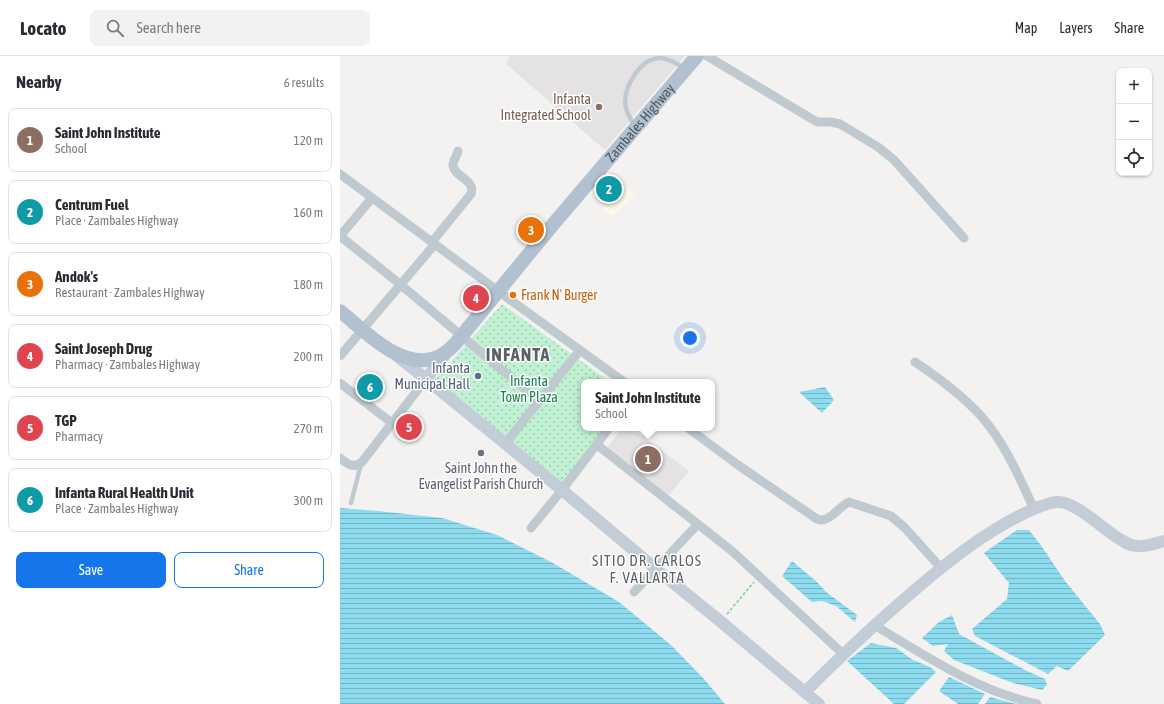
<!DOCTYPE html>
<html lang="en">
<head>
<meta charset="utf-8">
<style>
	:root { --surface:#fff; --page:#f2f2f3; --text:#2b2b33; --muted:#7c7c81; --line:#e1e1e2; --accent:#1575ea }
	body { margin:0; font-family:"Asap Condensed",sans-serif; background:var(--page); color:var(--text) }
	.controls { position:absolute; right:12px; top:12px; display:grid; overflow:hidden; border-radius:8px; box-shadow:0 1px 3px #0004 }
	.controls button { width:36px; height:36px; display:grid; place-items:center; padding:0; border:0; border-bottom:1px solid var(--line); background:var(--surface); color:var(--text); font:20px sans-serif }
	.you { position:absolute; left:350px; top:282px; width:14px; height:14px; margin:-10px; border:3px solid #fff; border-radius:50%; background:#1a73e8; box-shadow:0 0 0 6px #1a73e833 }
	.badge { display:grid; place-items:center; width:26px; height:26px; border-radius:50%; background:var(--accent); color:#fff; font-size:13px; font-weight:700 }
	.pin { position:absolute; translate:-50% -50%; border:2px solid #fff; box-shadow:0 1px 4px #0006 }
	.popup { position:absolute; left:241px; top:323px; width:134px; height:52px; box-sizing:border-box; display:grid; place-content:center; border-radius:8px; background:var(--surface); filter:drop-shadow(0 1px 3px #0005); font-size:13px; white-space:nowrap; color:var(--muted) }
	.popup b { font-size:15px; color:var(--text) }
	.popup::after { content:''; position:absolute; left:50%; top:100%; margin-left:-8px; border:8px solid transparent; border-top-color:var(--surface) }
	.list { margin:0; padding:0; list-style:none }
	h2 { display:flex; justify-content:space-between; align-items:center; height:52px; margin:0; padding:0 16px; font-size:17px }
	h2 small { font-size:13px; font-weight:400; color:var(--muted) }
	.list li { display:grid; grid-template-columns:26px 1fr auto; gap:12px; align-items:center; box-sizing:border-box; height:64px; margin:0 8px 8px; padding:0 8px; border:1px solid var(--line); border-radius:8px }
	.list b { display:block; font-size:15px; white-space:nowrap }
	.list p { margin:0; font-size:13px; white-space:nowrap; color:var(--muted) }
	.list em { font-size:13px; font-style:normal; color:var(--muted) }
	.actions { display:flex; gap:8px; padding:12px 16px }
	.actions a { flex:1; padding:9px 0; border:1px solid var(--accent); border-radius:8px; text-align:center; font-size:14px; color:var(--accent) }
	.actions .main { background:var(--accent); color:#fff }
	.icon { flex:none; width:22px; height:22px; fill:none; stroke:currentColor; stroke-width:2; stroke-linecap:round; stroke-linejoin:round }
	.map { position:relative; flex:none; width:824px; height:648px; overflow:hidden }
	header { display:flex; align-items:center; gap:24px; box-sizing:border-box; height:56px; padding:0 20px; background:var(--surface); border-bottom:1px solid var(--line) }
	header strong { font-size:19px }
	nav { display:flex; gap:22px; margin-inline-start:auto; font-size:14px }
	.search { width:280px; height:36px; background:var(--page); display:flex; align-items:center; gap:10px; box-sizing:border-box; padding:0 14px; border-radius:8px; color:var(--muted); font-size:15px }
	main { display:flex }
	aside { flex:1; background:var(--surface) }
	.map>svg:first-child { display:block }
</style>
</head>
<body>
<header>
<strong>Locato</strong>
<div class="search"><svg class="icon" aria-label="search" viewBox="0 0 24 24"><circle cx="10" cy="10" r="6"/><path d="M15 15l6 6"/></svg>Search here</div>
<nav><a>Map</a><a>Layers</a><a>Share</a></nav>
</header>
<main>
<aside>
<h2>Nearby<small>6 results</small></h2>
<ul class="list">
<li><span class="badge" style="background:#8d6e63">1</span><div><b>Saint John Institute</b><p>School</p></div><em>120 m</em></li>
<li><span class="badge" style="background:#0f9aa8">2</span><div><b>Centrum Fuel</b><p>Place · Zambales Highway</p></div><em>160 m</em></li>
<li><span class="badge" style="background:#e8710a">3</span><div><b>Andok's</b><p>Restaurant · Zambales Highway</p></div><em>180 m</em></li>
<li><span class="badge" style="background:#e0444e">4</span><div><b>Saint Joseph Drug</b><p>Pharmacy · Zambales Highway</p></div><em>200 m</em></li>
<li><span class="badge" style="background:#e0444e">5</span><div><b>TGP</b><p>Pharmacy</p></div><em>270 m</em></li>
<li><span class="badge" style="background:#0f9aa8">6</span><div><b>Infanta Rural Health Unit</b><p>Place · Zambales Highway</p></div><em>300 m</em></li>
</ul>
<div class="actions"><a class="main">Save</a><a>Share</a></div>
</aside>
<div class="map">
<svg width="824" height="648" viewBox="0 0 824 648">
	<defs>
		<pattern id="park-dots" width="8" height="8" patternUnits="userSpaceOnUse"><rect width="8" height="8" fill="#c0f1d2"/><path d="M2 2h.1M6 6h.1" fill="none" stroke="#9ec6ae" stroke-width="1.8" stroke-linecap="round"/></pattern>
		<pattern id="water-rules" width="6" height="5" patternUnits="userSpaceOnUse"><rect width="6" height="5" fill="#8cdbef"/><path d="M0 2.5h6" fill="none" stroke="#74b4c5"/></pattern>
	</defs>
	<rect width="100%" height="100%" fill="#f4f1f1"/>
	<!-- commercial -->
	<path fill="#fdf8ec" d="M268,115L295,139L271,161L249,136Z"/>
	<!-- education -->
	<path fill="#e5e2e3" d="M170,0H345L265,94L166,8Z
		M282,372H292L349,415L328,440L267,392Z"/>
	<!-- park -->
	<path fill="url(#park-dots)" d="M162,248L270,326H244V372H266L223,429L94,325Z"/>
	<!-- water -->
	<path fill="url(#water-rules)" d="M485,331L494,344L482,357L459,336Z
		M0,452L38,455L102,462L157,479L213,507L279,546L331,589L364,623L385,648H0Z
		M677,474H689L700,488L725,525L760,568L765,579L728,615L717,610L708,618L635,580L632,573L667,543L669,527L644,497L648,494Z
		M452,505L477,526L486,536L517,559L515,566L496,550L482,545L472,546L442,520Z
		M612,559L619,578L685,614L705,623L707,629L702,634L673,627L614,604L604,595L608,588L593,590L582,582L599,566Z
		M531,587L556,592L573,604L590,611L596,616L564,648H554L507,605Z
		M609,621L645,638L638,648H618L599,635Z
		M650,641L676,648H645Z"/>
	<g fill="none" stroke-linecap="round" stroke-linejoin="round">
		<!-- path -->
		<path stroke="#76d0a3" stroke-width="1.5" stroke-dasharray="3 2" stroke-linecap="butt" d="M387,558L414,526"/>
		<!-- lane -->
		<path stroke="#bfc9d0" stroke-width="4.5" d="M295,70C290,63 286,56 285,47C285,29 301,1 321,2C330,3 337,8 344,12
			M11,447L20,412L19,409"/>
		<!-- street -->
		<path stroke="#bfc9d0" stroke-width="9" d="M367,0L477,66H491L500,68L538,91L554,104L624,182
			M0,118L158,235L284,326
			M32,142L0,180L61,229L199,345
			M92,186L131,138C136,124 115,121 113,110C112,106 117,100 118,95
			M0,300L95,188
			M575,306C599,322 622,339 641,360C665,387 679,421 694,453
			M0,327L52,367
			M348,372L398,409L477,463C489,468 498,451 509,446L551,460L565,472L601,512
			M165,388L240,294
			M256,388L392,495L503,598
			M0,402C7,408 14,413 22,406L86,323
			M191,472L222,434L269,372
			M294,536L358,468
			M534,569C586,600 637,635 697,648"/>
		<!-- secondary -->
		<path stroke="#c2cdd8" stroke-width="12" d="M107,296L86,323L222,434L316,513L380,565L479,648
			M57,300L86,323
			M465,636C501,600 537,566 576,533C610,504 645,476 685,457C694,453 710,445 719,446C737,447 762,472 778,482C784,486 790,490 797,490C806,491 816,487 824,485"/>
		<!-- primary -->
		<path stroke="#b1c1d0" stroke-width="14" id="s1" d="M0,255C25,275 62,316 98,301C105,298 110,293 115,288L215,166L357,0"/>
	</g>
	<!-- markers -->
	<circle fill="#8d6e63" stroke="#fff" stroke-width="1.5" cx="259" cy="51" r="4"/>
	<circle fill="#e8710a" stroke="#fff" stroke-width="1.5" cx="173" cy="239" r="4"/>
	<circle fill="#5c6f8a" stroke="#fff" stroke-width="1.5" cx="138" cy="320" r="4"/>
	<circle fill="#6b7280" stroke="#fff" stroke-width="1.5" cx="141" cy="397" r="4"/>
	<g text-anchor="middle" dominant-baseline="central" stroke-width="3" stroke-linejoin="round" paint-order="stroke">
		<!-- education labels -->
		<g font-size="14" fill="#785e54" stroke="#fff" text-anchor="end">
			<text x="251" y="43">Infanta<tspan x="251" dy="16">Integrated School</tspan></text>
		</g>
		<!-- street labels -->
		<g font-size="14" fill="#48555f" stroke="#fff">
			<text stroke="none"><textPath href="#s1" startOffset="424">Zambales Highway</textPath></text>
		</g>
		<!-- food labels -->
		<g font-size="14" fill="#c56008" stroke="#fff" text-anchor="start">
			<text x="181" y="239">Frank N' Burger</text>
		</g>
		<!-- service labels -->
		<g font-size="14" fill="#4e5e75" stroke="#fff" text-anchor="end">
			<text x="130" y="312">Infanta<tspan x="130" dy="16">Municipal Hall</tspan></text>
		</g>
		<!-- park labels -->
		<g font-size="14" fill="#15844b" stroke="#fff">
			<text x="189" y="325">Infanta<tspan x="189" dy="16">Town Plaza</tspan></text>
		</g>
		<!-- worship labels -->
		<g font-size="14" fill="#5b616d" stroke="#fff">
			<text x="141" y="412">Saint John the<tspan x="141" dy="16">Evangelist Parish Church</tspan></text>
		</g>
		<!-- neighbourhood labels -->
		<g font-size="15" letter-spacing="1" fill="#5d6166" stroke="#fff">
			<text x="307" y="504">SITIO DR. CARLOS<tspan x="307" dy="17">F. VALLARTA</tspan></text>
		</g>
		<!-- district labels -->
		<g font-size="18" font-weight="bold" letter-spacing="1" fill="#5d6166" stroke="#fff">
			<text x="178" y="298">INFANTA</text>
		</g>
	</g>
</svg>
<div class="controls">
<button>+</button>
<button>−</button>
<button><svg class="icon" aria-label="locate" viewBox="0 0 24 24"><circle cx="12" cy="12" r="6"/><path d="M12 2v4M12 18v4M2 12h4M18 12h4"/></svg></button>
</div>
<div class="you"></div>
<div class="pin badge" style="left:308px;top:403px;background:#8d6e63">1</div>
<div class="popup"><b>Saint John Institute</b>School</div>
<div class="pin badge" style="left:269px;top:133px;background:#0f9aa8">2</div>
<div class="pin badge" style="left:191px;top:174px;background:#e8710a">3</div>
<div class="pin badge" style="left:136px;top:242px;background:#e0444e">4</div>
<div class="pin badge" style="left:69px;top:371px;background:#e0444e">5</div>
<div class="pin badge" style="left:30px;top:331px;background:#0f9aa8">6</div>
</div>
</main>
</body>
</html>
